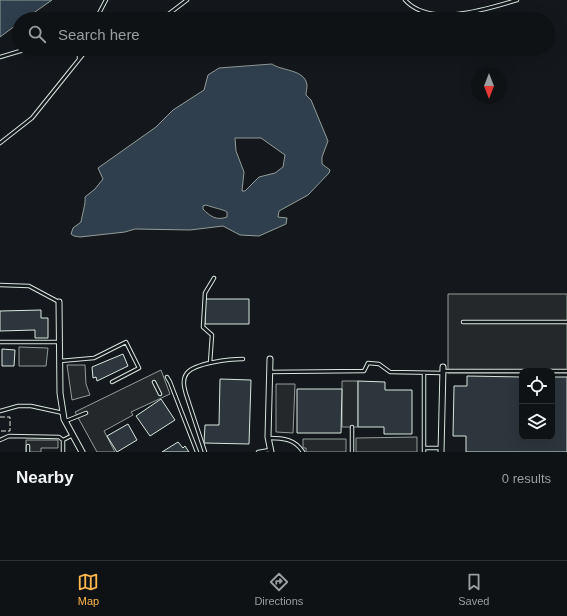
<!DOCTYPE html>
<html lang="en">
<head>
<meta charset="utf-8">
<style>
	:root { --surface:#0f1215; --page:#1d2022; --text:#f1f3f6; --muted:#9b9ea0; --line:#2f3234; --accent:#ffb74d }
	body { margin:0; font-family:Arial,sans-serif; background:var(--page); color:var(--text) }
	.controls { position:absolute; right:12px; bottom:12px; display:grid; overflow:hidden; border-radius:8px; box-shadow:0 4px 16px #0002 }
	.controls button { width:36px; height:36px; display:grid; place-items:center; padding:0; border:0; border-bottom:1px solid var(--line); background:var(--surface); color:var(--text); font:20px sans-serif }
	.compass { position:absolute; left:471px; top:68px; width:36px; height:36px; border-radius:50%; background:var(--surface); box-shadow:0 4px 16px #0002; rotate:180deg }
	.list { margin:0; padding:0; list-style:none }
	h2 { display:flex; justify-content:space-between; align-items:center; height:52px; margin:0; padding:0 16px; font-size:17px }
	h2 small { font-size:13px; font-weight:400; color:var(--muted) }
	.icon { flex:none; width:22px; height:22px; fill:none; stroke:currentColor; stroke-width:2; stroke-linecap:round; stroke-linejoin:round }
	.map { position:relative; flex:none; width:567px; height:452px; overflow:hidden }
	.search { position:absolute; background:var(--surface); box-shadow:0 4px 16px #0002; left:12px; right:12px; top:12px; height:44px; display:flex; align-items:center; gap:10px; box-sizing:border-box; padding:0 14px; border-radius:22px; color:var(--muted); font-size:15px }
	.sheet { height:108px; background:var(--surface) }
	nav { display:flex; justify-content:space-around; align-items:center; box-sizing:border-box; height:56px; border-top:1px solid var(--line); background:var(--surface); font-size:11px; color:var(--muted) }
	nav a { display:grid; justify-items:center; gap:2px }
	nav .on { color:var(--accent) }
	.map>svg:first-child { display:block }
</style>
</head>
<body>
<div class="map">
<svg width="567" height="452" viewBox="0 0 567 452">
	<rect width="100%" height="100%" fill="#14181c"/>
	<!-- parking -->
	<path fill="#24282b" stroke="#939e99" d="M448,294H567V373H552V371H522V373H448Z
		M19,347L48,348L46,366H19Z
		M67,365H85L86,384L90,395L72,400Z
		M161,370L170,394L131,412L133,415L104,431L115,452H97L75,412Z
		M342,381H358V427H342Z
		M276,384H295L293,433L276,432Z
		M417,437V452H356V438Z
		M303,439H346V452H306V448H303Z
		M26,440H58V448H41V452H26Z"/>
	<!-- water -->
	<path fill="#2f3f4d" stroke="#939e99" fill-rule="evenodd" d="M0,0H52L25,19H19V23L0,37Z
		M272,64C281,71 305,69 307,85C307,89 306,92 306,95L311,100L328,141L322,157V164L330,170L329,173L308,195L279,211L278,217L287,218L286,224L259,236L240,235L223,226L190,230L135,229L125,232L80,237L74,236L71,234L73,228L81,222C82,215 86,203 85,197L95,189L103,179L98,168L156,127L173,110L204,90L208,75L219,68ZM235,138H261L285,155L283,167L275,173L259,177L245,191H242L244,172L236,151ZM206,205C211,207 225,210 227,212V217C216,221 210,216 203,209V206Z"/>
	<!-- building -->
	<path fill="#2c363c" stroke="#d8e6dc" d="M205,299H249V324H205Z
		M41,310V318H48V338H35V330L0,331V311Z
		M2,349L15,350L14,366H2Z
		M123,354L128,366L97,381L96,377L93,378L92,367Z
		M467,376L522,377V437H552V377H567V452H466V436H453L454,386H467Z
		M220,379L251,380L249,444L204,443L205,425H219Z
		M358,381L385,382V390H412V434H384V427H358Z
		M297,389H342L341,433H297Z
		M161,399L175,420L150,436L136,416Z
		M128,424L137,440L117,452L107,436Z
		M178,442L183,448L185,446L189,452H162Z"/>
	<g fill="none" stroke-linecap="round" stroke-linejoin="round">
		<defs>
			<path id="lane" d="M405,0C430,28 487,9 517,0
				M96,19L106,0
				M162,19L187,0
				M79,49V58
				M0,57L27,49
				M0,143L32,118L85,52L89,49
				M0,285L29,286L59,302
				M463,322H567
				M0,342H59
				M60,361L94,358L126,342L139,368L112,382
				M210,363L212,335L203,327L205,293L214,278
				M444,371H567
				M269,372L364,371L368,363L379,364L390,372L443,373
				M167,377L170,382L197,452
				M154,382L160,394
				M0,411L18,406H31L63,413
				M66,421L86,413
				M269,438C283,438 295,439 303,452
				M0,440L9,436L59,437L63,440
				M28,446V452
				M424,448H441
				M63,452V440L73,435
				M205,452L186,394C184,387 182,379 187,373C195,363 230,359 243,359
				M258,452L270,450
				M352,452V427
				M424,452V373"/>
			<path id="street" d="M59,302L60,393L64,419L82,452
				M270,359L268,437L271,452
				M441,452L443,367"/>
		</defs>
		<!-- lane casing -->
		<use href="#lane" stroke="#d8e6dc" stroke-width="4.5"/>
		<!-- street casing -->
		<use href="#street" stroke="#d8e6dc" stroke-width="7"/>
		<!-- lane -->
		<use href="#lane" stroke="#14181c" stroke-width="2.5"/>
		<!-- street -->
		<use href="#street" stroke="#14181c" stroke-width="5"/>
		<!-- fence -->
		<path stroke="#d8e6dc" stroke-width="1" stroke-dasharray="5 2" stroke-linecap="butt" d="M0,417H10V431H0"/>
	</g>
</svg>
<div class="controls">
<button><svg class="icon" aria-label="locate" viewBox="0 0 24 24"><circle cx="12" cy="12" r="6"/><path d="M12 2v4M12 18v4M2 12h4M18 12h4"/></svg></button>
<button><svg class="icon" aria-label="layers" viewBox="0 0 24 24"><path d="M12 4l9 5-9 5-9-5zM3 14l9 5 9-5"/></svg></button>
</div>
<svg class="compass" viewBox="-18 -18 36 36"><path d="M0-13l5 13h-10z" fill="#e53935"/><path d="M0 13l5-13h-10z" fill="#9b9ea0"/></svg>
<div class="search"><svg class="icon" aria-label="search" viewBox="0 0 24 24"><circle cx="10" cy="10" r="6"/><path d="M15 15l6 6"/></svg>Search here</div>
</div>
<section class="sheet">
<h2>Nearby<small>0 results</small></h2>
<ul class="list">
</ul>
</section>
<nav>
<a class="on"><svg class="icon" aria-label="map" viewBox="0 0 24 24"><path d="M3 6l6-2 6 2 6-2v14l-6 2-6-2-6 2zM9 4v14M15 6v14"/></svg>Map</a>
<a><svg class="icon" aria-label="directions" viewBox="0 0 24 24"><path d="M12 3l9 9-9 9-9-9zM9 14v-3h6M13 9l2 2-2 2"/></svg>Directions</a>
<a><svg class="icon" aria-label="saved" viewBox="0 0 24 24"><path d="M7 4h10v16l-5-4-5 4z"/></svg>Saved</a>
</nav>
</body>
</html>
